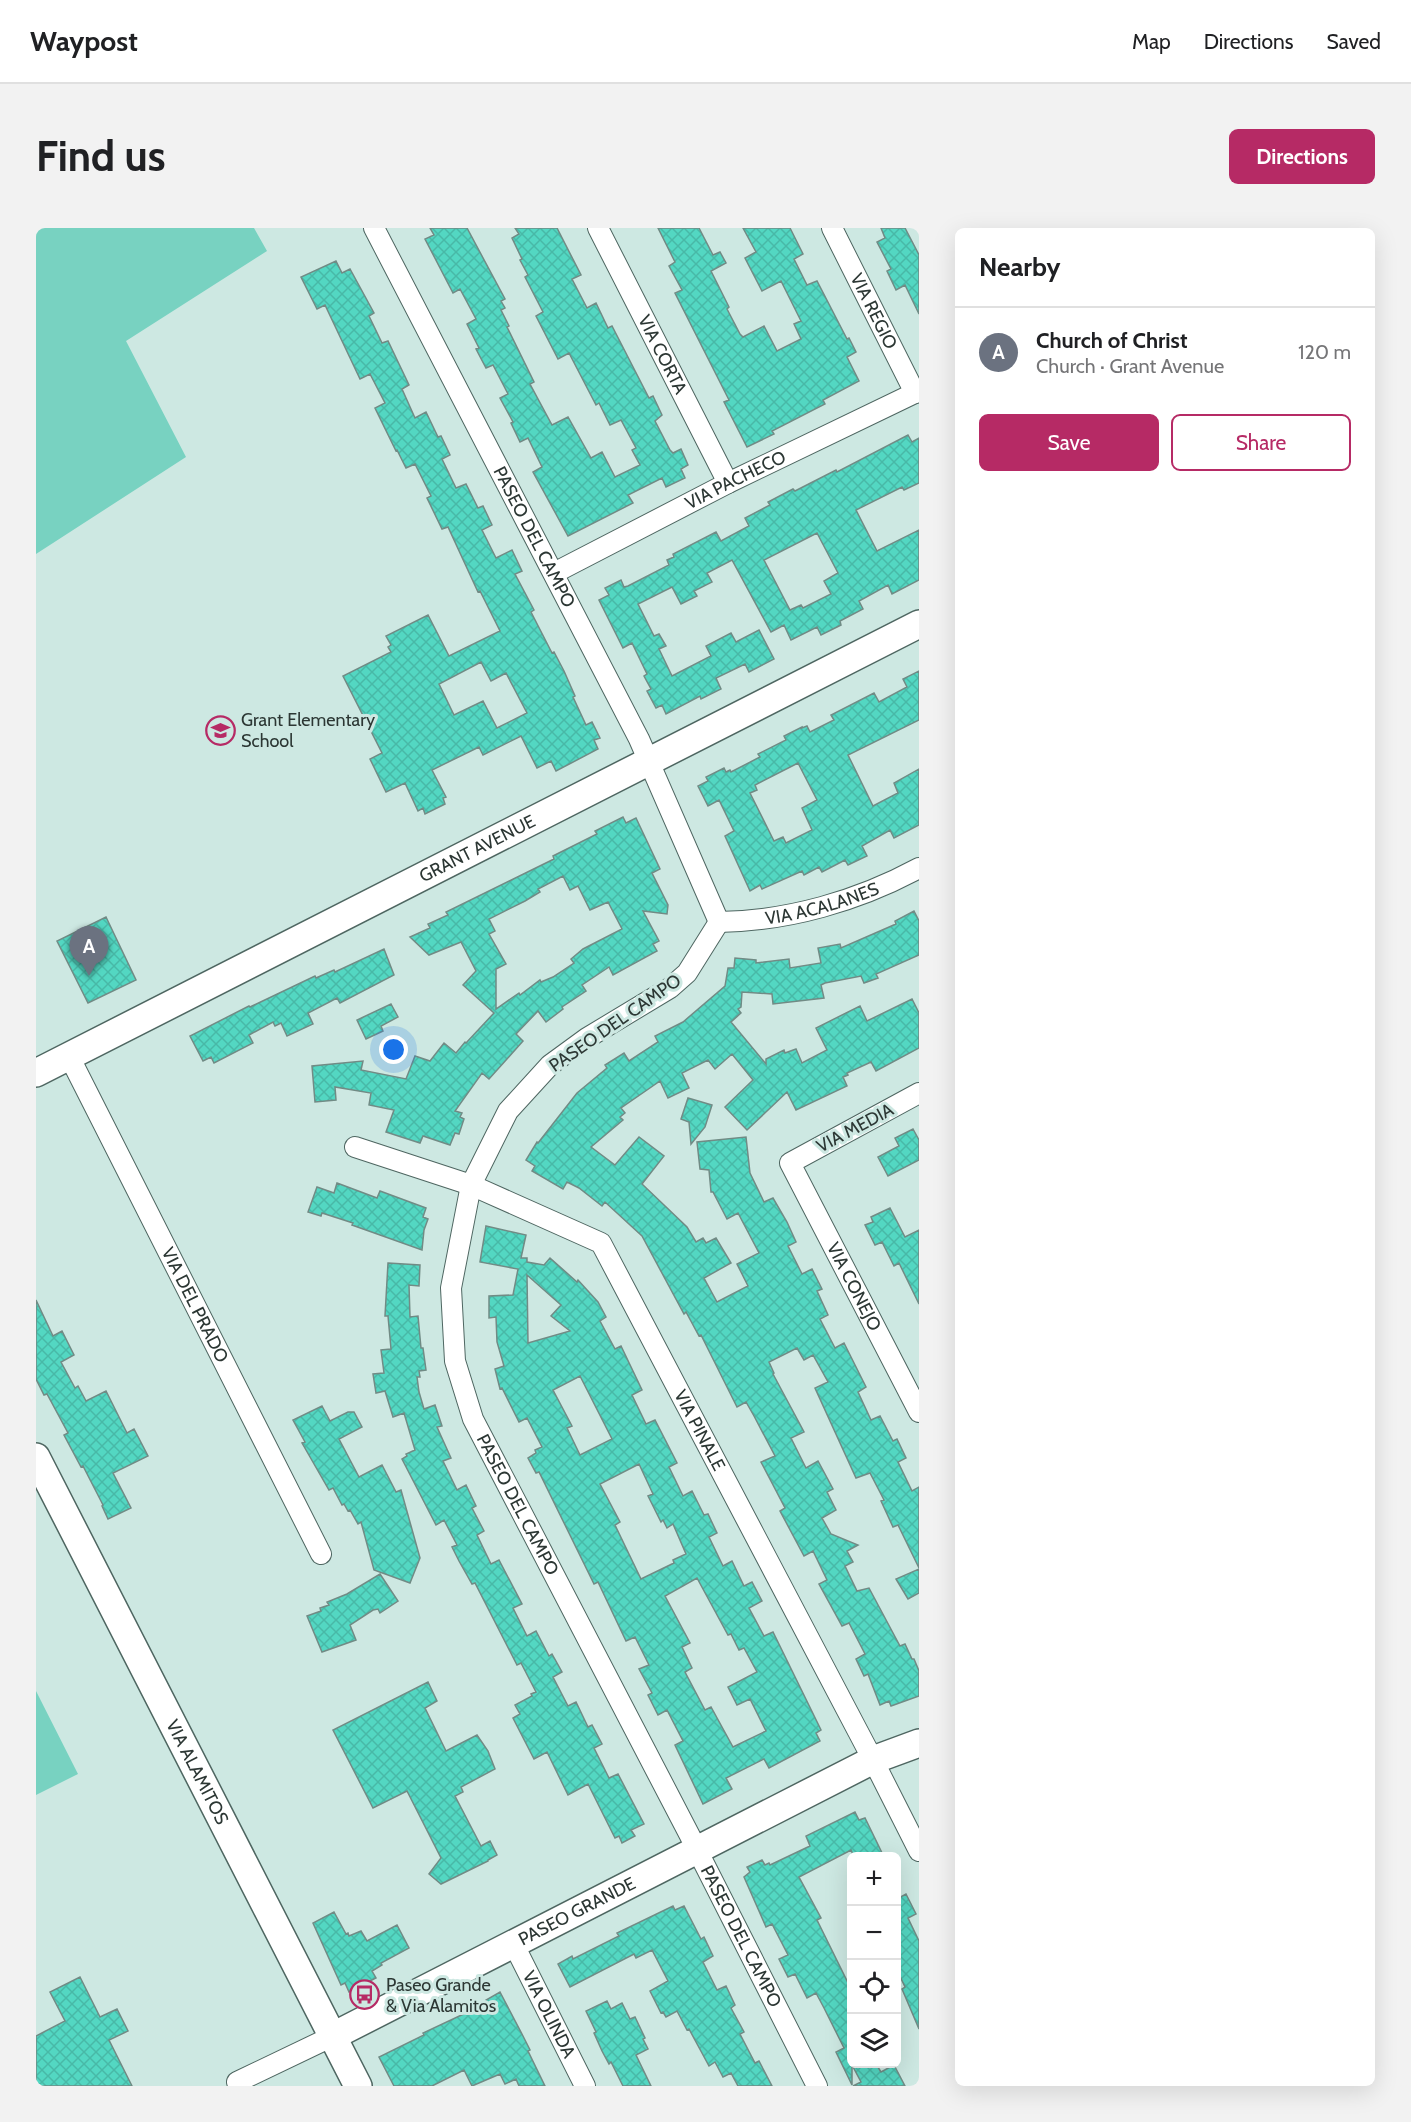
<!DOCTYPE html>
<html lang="en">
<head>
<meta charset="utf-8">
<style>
	:root { --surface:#fff; --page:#f2f2f2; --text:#202124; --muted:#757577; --line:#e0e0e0; --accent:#b62a65 }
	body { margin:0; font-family:Cabin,sans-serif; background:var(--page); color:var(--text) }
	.controls { position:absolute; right:18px; bottom:18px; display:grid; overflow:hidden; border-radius:9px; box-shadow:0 6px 24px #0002 }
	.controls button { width:54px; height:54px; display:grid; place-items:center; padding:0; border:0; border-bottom:2px solid var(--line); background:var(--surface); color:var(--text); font:30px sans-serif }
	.you { position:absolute; left:358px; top:822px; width:21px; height:21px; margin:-15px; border:4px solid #fff; border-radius:50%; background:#1a73e8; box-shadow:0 0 0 9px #1a73e833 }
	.badge { display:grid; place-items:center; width:39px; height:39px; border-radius:50%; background:var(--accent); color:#fff; font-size:20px; font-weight:700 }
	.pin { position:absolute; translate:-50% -50px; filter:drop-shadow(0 2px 3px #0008) }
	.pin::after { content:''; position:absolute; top:32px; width:21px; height:18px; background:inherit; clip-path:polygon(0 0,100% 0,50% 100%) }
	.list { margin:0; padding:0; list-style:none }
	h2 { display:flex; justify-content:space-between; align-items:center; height:78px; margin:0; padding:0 24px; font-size:26px }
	h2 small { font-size:20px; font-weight:400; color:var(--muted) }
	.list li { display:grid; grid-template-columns:39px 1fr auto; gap:18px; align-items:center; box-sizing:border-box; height:90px; padding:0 24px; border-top:2px solid var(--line) }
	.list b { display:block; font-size:22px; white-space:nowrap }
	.list p { margin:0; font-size:20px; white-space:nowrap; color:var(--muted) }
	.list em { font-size:20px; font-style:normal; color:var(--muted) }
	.actions { display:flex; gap:12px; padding:18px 24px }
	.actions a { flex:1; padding:14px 0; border:2px solid var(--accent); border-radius:9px; text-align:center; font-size:21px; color:var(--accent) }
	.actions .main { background:var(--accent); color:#fff }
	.icon { flex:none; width:33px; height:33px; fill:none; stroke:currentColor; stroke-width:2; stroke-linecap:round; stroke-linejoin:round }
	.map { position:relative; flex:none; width:883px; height:1858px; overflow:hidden; border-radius:9px }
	header { display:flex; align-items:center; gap:36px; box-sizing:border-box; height:84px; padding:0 30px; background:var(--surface); border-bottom:2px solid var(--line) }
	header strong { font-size:28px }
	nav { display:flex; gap:33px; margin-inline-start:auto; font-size:21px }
	.intro { display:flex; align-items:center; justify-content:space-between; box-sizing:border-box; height:144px; padding:0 36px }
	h1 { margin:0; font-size:42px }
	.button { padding:15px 27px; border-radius:9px; background:var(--accent); color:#fff; font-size:21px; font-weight:700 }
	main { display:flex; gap:36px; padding:0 36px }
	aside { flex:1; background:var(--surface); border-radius:9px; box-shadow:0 6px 24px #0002 }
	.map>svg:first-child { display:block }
</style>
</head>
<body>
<header>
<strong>Waypost</strong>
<nav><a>Map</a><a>Directions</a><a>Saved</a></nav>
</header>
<div class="intro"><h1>Find us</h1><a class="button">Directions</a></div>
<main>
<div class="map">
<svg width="883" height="1858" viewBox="0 0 883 1858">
	<defs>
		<pattern id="building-cross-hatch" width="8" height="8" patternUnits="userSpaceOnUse" patternTransform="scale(1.5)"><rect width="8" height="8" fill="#53d7c2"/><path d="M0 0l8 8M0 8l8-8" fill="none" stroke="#48b9a7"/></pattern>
	</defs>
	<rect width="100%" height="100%" fill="#cde8e2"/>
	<!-- park -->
	<path fill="#78d2c1" d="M0,0H218L231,23L90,113L150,229L0,326Z
		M0,1463L42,1546L0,1567Z"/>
	<!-- building -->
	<path fill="url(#building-cross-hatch)" stroke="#718b85" stroke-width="1.5" fill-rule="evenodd" d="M394,0H431L469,71L465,73L469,80L465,82L473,98L471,99L498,154L494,156L516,197L532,189L555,230L566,224L579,249L604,237L596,222L600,220L585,192L574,197L563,175L560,177L533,125L522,131L500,88L507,84L489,49L492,47L484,32L486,31L476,10L483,6L479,0H521L545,47L536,51L551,80L560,75L572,100L576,98L613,170L617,168L626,187L619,193L634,222L637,225L645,221L652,237L645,241L649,250L630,259L626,250L592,267L597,275L532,308L497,244L506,239L492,210L484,214L475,195L477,194L464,170L472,166L457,137L450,140L440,121L443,120L431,96L440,91L424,61L417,65L389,11L398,7Z
		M622,0H663L677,27L684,24L690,35L675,43L693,79L691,81L704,106L707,109L728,98L741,123L765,111L758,96L765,93L745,53L726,63L709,30L720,24L707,0H754L767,26L758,31L771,57L781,53L811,111L813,110L820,124L811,129L823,153L787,172L789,176L736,203L738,206L711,219L688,174L693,172L639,65L646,62L633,38L639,34Z
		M845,0H869L883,27V86L869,57L860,62L851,43L855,41L841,14L849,10Z
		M300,33L306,45L314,41L338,85L333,88L346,115L352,113L373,157L366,161L379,190L390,184L402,209L405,208L414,227L406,231L420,260L430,256L442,280L447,278L456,297L446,302L460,330L476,322L486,343L479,346L498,382L495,384L516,425L518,424L528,443L539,468L537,469L550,497L556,494L564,510L558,512L562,521L520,543L515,533L501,540L485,508L447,527L443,519L396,542L410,569L407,570L409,576L389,586L387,580L382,583L369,555L350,564L334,531L346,525L307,448L355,424L352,419L355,417L350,408L392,387L413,428L464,403L444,363L442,364L412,299L406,301L391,270L395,268L379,236L370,240L361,222L360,223L339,180L349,175L334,146L324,151L289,77L281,81L265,49ZM445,434L455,453L470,445L491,485L461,500L447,473L418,487L403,456Z
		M872,207L876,214L883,210V255L868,262L866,259L820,282L841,323L883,302V352L856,366L852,357L823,373L827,381L804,393L805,397L785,407L781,399L755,412L748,397L735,404L696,332L671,345L676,354L658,363L661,368L645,376L636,359L602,376L618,408L623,406L630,418L623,421L636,448L675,428L670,418L695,405L700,414L723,402L738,431L713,444L709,436L680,450L685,461L665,471L664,468L630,486L626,477L620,480L611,463L615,461L608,448L611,446L596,415L587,420L563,372L573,367L569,360L585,352L588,359L592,358L633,337L631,332L638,329L637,326L680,304L685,313L713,298L709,290L734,277L732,274L757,261L759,263L800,242L801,244ZM781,305L802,345L788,353L795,366L767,380L765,377L754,382L728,332Z
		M883,443V492L812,527L837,578L862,565L858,555L883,541V597L858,610L854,602L826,618L831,628L812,637L809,632L786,644L783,639L768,647L766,643L726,661L724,657L714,663L689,608L698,603L683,572L672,578L662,558L672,553L670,549L688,540L690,544L694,542L695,544L724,529L722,526L750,512L748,508L766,499V500L771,498L774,504L798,492L795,487L838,465L843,474L871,459L867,451ZM762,535L781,572L766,580L776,602L750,615L747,609L738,613L714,565L721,562L719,557Z
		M587,589L590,595L600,590L624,641L616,645L632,677L631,686L607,683L623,713L617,716L621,723L577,747L573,739L546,757L550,763L526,779L527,781L510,794L502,783L480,806L487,813L453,851L446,845L419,883L426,885L424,889L428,891L423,906L419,905L414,917L387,908L384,915L350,904L358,882L333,877L335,865L299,859L300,872L279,874L276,838L327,833L325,842L370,851L379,828L394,833L408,815L420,825L429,814L430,815L458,785L427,757L440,743L425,714L393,727L374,709L394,700L392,696L412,687L410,684L518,631L517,628L561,606L559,603ZM527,648L534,662L542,658L554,682L572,674L586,701L547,721L535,731L538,735L517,749L505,754L504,752L484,767L483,765L460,781V741L470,736L453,706L459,703L453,691L489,673L504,664L502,661Z
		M878,683L883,693V727L840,746L842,750L828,755L825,748L789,755L785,757L788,770L737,776L736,766L706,764L705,779L702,781L705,785L695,794L730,836V831L748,822L749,825L760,821L766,835L791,822L780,800L824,778L831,793L876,771L883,785V820L840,843L835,834L811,845L812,847L807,849L811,858L760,882L751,864L711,902L689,879L717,852L696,826L679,841L672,832L646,845L653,860L632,870L624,853L585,880L589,885L584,889L587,892L555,919L579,937L603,909L628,928L606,956L651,999L660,1014L667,1010L670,1015L680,1010L695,1035L668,1050L681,1074L712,1058L701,1036L723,1025L702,985L691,991L677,964H675L673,942L664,941L661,914L710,909L714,945L728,974L737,970L751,994L760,1014L752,1018L766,1046L776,1041L786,1061L781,1063L792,1087L784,1091L799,1120L808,1115L830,1159L822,1164L835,1192L844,1188L857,1213L861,1211L870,1230L862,1234L876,1263L883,1259V1340L862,1297L857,1299L845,1273L848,1272L834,1245L820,1250L779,1160L792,1154L777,1127L768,1132L761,1120L733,1134L738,1145L737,1146L768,1204L755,1210L770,1240L782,1233L797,1261L791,1264L800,1282L786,1290L795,1306L822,1317L811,1323L817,1334L809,1338L821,1363L833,1360L864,1418L869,1416L876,1431H878L883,1443V1468L855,1478L853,1473L844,1477L832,1446L828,1448L820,1431L829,1426L813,1395L806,1398L783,1356L791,1352L777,1323L768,1328L744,1283L749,1280L725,1234L739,1228L718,1188L710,1174L701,1179L665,1107L663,1108L650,1084L648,1086L606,1008L569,974L566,978L543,960L531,954L527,961L496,943L499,938L490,932L501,914L502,915L541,865L571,840L569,837L588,825L593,833L622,814L619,808L647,794L689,758L692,740H698L699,730L720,732V735L753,731L754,740L785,735L782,720L804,716L805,720L860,696L859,693Z
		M70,689L100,752L52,775L21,713Z
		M348,721L358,747L304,775L301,770L272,785L277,796L251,808L245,795L239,798L237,794L213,807L217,815L178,835L175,829L167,833L154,808L213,778L214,779L279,748L280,750L298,742L299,744Z
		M355,776L362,789L345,798L347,803L330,811L321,792Z
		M652,870L676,877L669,899L655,916L653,894L645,891Z
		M877,901L883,912V932L852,948L842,929L863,918L859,910Z
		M301,955L341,970L344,963L390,980L387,989L392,991L388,1002L386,1022L316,997L317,995L286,985L285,988L272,984L281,959L298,965Z
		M854,980L869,1009L883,1002V1076L863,1035L858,1038L846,1014L839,1017L829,997L837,994L835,989Z
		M450,998L490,1007L485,1030H491V1034L508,1037L514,1030L541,1054L542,1052L562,1074L570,1089L564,1093L579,1121L585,1118L606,1162L596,1167L610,1196L619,1192L641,1235L633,1239L647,1268L656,1263L668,1287L672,1286L681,1305L673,1309L687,1338L696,1333L708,1358L716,1354L726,1373L713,1380L728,1408L737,1404L785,1502L780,1505L784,1513L733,1540L728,1531L690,1550L696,1561L667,1576L639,1517L647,1513L631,1482L622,1487L612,1467L616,1465L603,1441L613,1437L599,1409L590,1413L562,1354L558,1356L503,1244L500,1245L492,1230L500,1225L499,1222L506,1219L491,1190L483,1194L466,1160L464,1161L459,1141L468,1138L461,1114L460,1089L453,1090V1068L477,1067L482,1041L444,1034ZM491,1047L525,1077L515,1088L534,1103L492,1115ZM544,1148L576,1211L544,1227L531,1200L536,1198L517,1162ZM603,1236L617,1266L612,1268L625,1294L627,1292L631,1300L637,1296L650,1326L637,1332L638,1335L605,1351L579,1297L584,1294L564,1256ZM661,1350L692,1407L695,1406L703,1422L708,1420L721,1444L692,1459L701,1477L714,1471L730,1503L697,1519L675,1479L669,1482L649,1444L656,1440L646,1419L654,1415L629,1368Z
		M352,1035L384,1037L383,1058L373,1057L374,1089L382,1088L385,1120H387L390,1142L383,1143L384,1149H381L383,1164L388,1181L399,1177L406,1198L401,1199L415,1230L407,1233L421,1262L430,1257L440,1278L436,1280L448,1303L441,1307L455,1336L463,1332L486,1376L477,1380L491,1408L500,1403L513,1428L516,1426L526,1444L517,1449L532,1478L540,1474L552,1499L556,1497L566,1516L558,1520L573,1550L582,1546L608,1596L595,1602L599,1608L586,1615L583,1608L579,1610L552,1556L532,1567L511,1524L498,1531L477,1490L484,1486L479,1477L496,1468L495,1466L500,1464L485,1435L481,1437L439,1355L436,1356L423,1333L416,1319L421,1317L408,1292L400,1297L366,1231L371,1228L370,1226L379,1222L368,1185L357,1189L349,1163L340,1165L337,1146L348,1145L345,1122L355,1121L352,1088H349Z
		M0,1072L17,1108L26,1103L38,1127L25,1134L39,1160L42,1158L50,1173L70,1163L91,1205L98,1201L112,1228L77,1245L95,1280L72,1291L66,1278L67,1277L47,1238L45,1239L28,1207L32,1205L11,1166L8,1167L0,1151Z
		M286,1178L294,1193L312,1184H318L326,1199L303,1211L323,1249L346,1237L360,1264L365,1262L384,1330L374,1355L338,1342L325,1294L322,1296L314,1282L312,1283L308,1276L306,1277L297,1260L293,1262L266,1215L269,1214L257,1192Z
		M883,1341V1365L872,1371L860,1351Z
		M344,1346L362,1373L344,1385L342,1381L337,1382L314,1397L320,1412L286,1424L271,1388L285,1383L284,1380L293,1377L291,1374L311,1366Z
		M392,1454L401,1473L389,1480L410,1523L441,1507L452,1523L459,1541L425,1559L427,1564L419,1568L445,1618L454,1613L461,1627L452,1632V1633L405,1656L393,1646L405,1630L371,1563L337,1580L297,1502Z
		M819,1584L823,1592L829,1590L848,1629H818L815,1622L763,1649L785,1690L781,1692L816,1763V1836H840L845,1844L858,1837L869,1858H817L825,1854L816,1837V1857L800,1824L808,1820L788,1780L780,1765L771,1770L759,1746L752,1749L743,1731L752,1727L736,1696L730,1699L708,1649L714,1644L711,1639L726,1632L729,1637L733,1635L734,1637L774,1618L770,1608Z
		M870,1666L880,1686L872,1690L883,1713V1801L866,1761L869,1759L861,1742V1669V1671Z
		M637,1678L639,1682L648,1678L665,1711L668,1709L677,1728L667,1734L681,1762L690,1758L699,1777L695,1780L708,1804L704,1806L719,1835L723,1833L736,1858H702L695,1845L687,1849L679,1834L673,1838L653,1801L651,1802L641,1783L630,1789L627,1784L625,1785L614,1763L632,1753L616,1722L600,1730L598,1726L534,1759L522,1736L536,1728L537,1731L583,1708L581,1705Z
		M298,1684L310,1706L312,1705L313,1708L325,1703L331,1713L361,1697L373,1720L345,1735L346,1737L336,1743L340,1750L313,1764L309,1755L305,1757L277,1695Z
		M44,1749L64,1789L81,1781L92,1803L73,1812L96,1858H0V1808L29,1793L14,1764Z
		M464,1764L487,1808L494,1822L492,1823L509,1858H483L480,1851L469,1856L464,1846L436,1858L428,1842L396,1858H358L343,1829L388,1807L387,1805L451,1775L450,1772Z
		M571,1773L575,1781L586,1775L594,1791L599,1789L609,1810L607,1811L612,1821L600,1827L615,1858H587L575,1834L573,1836L566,1823L558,1805L560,1804L550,1783Z"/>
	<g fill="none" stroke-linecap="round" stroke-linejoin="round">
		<defs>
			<g id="street">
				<path id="s1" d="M338,0L603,511L683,694"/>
				<path id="s2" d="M562,0L692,255"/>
				<path id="s3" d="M796,0L879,165"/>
				<path id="s4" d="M518,345L692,255L883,163"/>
				<path id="s5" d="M683,694L651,745L634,760L551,810L514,837L472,883L435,957L415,1060L419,1133L437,1191L653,1606L781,1858"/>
				<path id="s6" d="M683,694C752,693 822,673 883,640"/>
				<path id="s7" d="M33,828L285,1326"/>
				<path id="s8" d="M883,865L754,935L883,1184"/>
				<path id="s9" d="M319,919L435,957L565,1015L837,1532L883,1623"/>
				<path id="s10" d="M477,1715L549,1858"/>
				<path d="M201,1854L297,1808"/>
			</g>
			<g id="secondary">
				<path id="s11" d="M0,845L883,396"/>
				<path id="s12" d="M0,1229L322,1858"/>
				<path id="s13" d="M297,1808L837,1532L883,1515"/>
			</g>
		</defs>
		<!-- street casing -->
		<use href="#street" stroke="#4e6661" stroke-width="22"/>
		<!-- secondary casing -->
		<use href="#secondary" stroke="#4e6661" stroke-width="30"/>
		<!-- street -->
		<use href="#street" stroke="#fff" stroke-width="20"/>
		<!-- secondary -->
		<use href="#secondary" stroke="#fff" stroke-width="27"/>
	</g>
	<!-- icons -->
	<defs>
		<symbol id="school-ring" viewBox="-11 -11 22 22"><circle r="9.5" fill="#cde8e2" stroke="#b62a65" stroke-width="1.5"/><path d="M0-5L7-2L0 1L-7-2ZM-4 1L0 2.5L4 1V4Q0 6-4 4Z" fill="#b62a65"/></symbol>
		<symbol id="bus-ring" viewBox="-11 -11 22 22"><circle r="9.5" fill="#cde8e2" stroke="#b62a65" stroke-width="1.5"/><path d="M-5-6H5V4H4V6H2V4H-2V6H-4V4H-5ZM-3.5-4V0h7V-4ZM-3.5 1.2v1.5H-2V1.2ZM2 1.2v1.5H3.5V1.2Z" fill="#b62a65"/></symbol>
	</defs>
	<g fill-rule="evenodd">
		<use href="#school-ring" x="168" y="486" width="33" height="33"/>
		<use href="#bus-ring" x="312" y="1750" width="33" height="33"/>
	</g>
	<g text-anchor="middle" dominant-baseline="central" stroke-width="6" stroke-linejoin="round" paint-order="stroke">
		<!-- street labels -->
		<g font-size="18" fill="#2c3734" stroke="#cde8e2">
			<text stroke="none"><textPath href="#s3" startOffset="93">VIA REGIO</textPath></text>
			<text stroke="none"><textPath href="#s2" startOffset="142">VIA CORTA</textPath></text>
			<text stroke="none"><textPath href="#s4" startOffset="204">VIA PACHECO</textPath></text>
			<text stroke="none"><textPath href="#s1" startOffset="348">PASEO DEL CAMPO</textPath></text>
			<text stroke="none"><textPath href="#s11" startOffset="495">GRANT AVENUE</textPath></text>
			<text stroke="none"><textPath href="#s6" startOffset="105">VIA ACALANES</textPath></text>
			<text transform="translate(579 795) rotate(-35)">PASEO DEL CAMPO</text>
			<text transform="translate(819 900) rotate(-28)">VIA MEDIA</text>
			<text stroke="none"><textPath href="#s8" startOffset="286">VIA CONEJO</textPath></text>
			<text stroke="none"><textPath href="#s7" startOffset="279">VIA DEL PRADO</textPath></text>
			<text stroke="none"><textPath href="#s9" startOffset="476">VIA PINALE</textPath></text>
			<text stroke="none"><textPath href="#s5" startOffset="706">PASEO DEL CAMPO</textPath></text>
			<text stroke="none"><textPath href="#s12" startOffset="354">VIA ALAMITOS</textPath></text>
			<text stroke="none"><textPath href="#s13" startOffset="274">PASEO GRANDE</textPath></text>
			<text stroke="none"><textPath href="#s5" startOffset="1192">PASEO DEL CAMPO</textPath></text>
			<text stroke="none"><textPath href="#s10" startOffset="80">VIA OLINDA</textPath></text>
		</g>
		<!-- poi labels -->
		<g font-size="18" fill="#2c3734" stroke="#cde8e2" text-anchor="start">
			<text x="205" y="492">Grant Elementary<tspan x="205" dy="21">School</tspan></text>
			<text x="350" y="1757">Paseo Grande<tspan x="350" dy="21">&amp; Via Alamitos</tspan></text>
		</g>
	</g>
</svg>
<div class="controls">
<button>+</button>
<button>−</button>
<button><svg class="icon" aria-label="locate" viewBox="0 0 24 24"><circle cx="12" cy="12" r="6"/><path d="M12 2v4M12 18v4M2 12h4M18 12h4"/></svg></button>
<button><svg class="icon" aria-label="layers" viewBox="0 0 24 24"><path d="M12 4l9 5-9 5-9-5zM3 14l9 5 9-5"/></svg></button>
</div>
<div class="you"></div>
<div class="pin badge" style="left:53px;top:748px;background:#6b7280">A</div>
</div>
<aside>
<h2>Nearby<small></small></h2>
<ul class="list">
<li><span class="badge" style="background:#6b7280">A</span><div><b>Church of Christ</b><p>Church · Grant Avenue</p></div><em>120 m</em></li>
</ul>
<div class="actions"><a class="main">Save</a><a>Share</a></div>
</aside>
</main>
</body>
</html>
